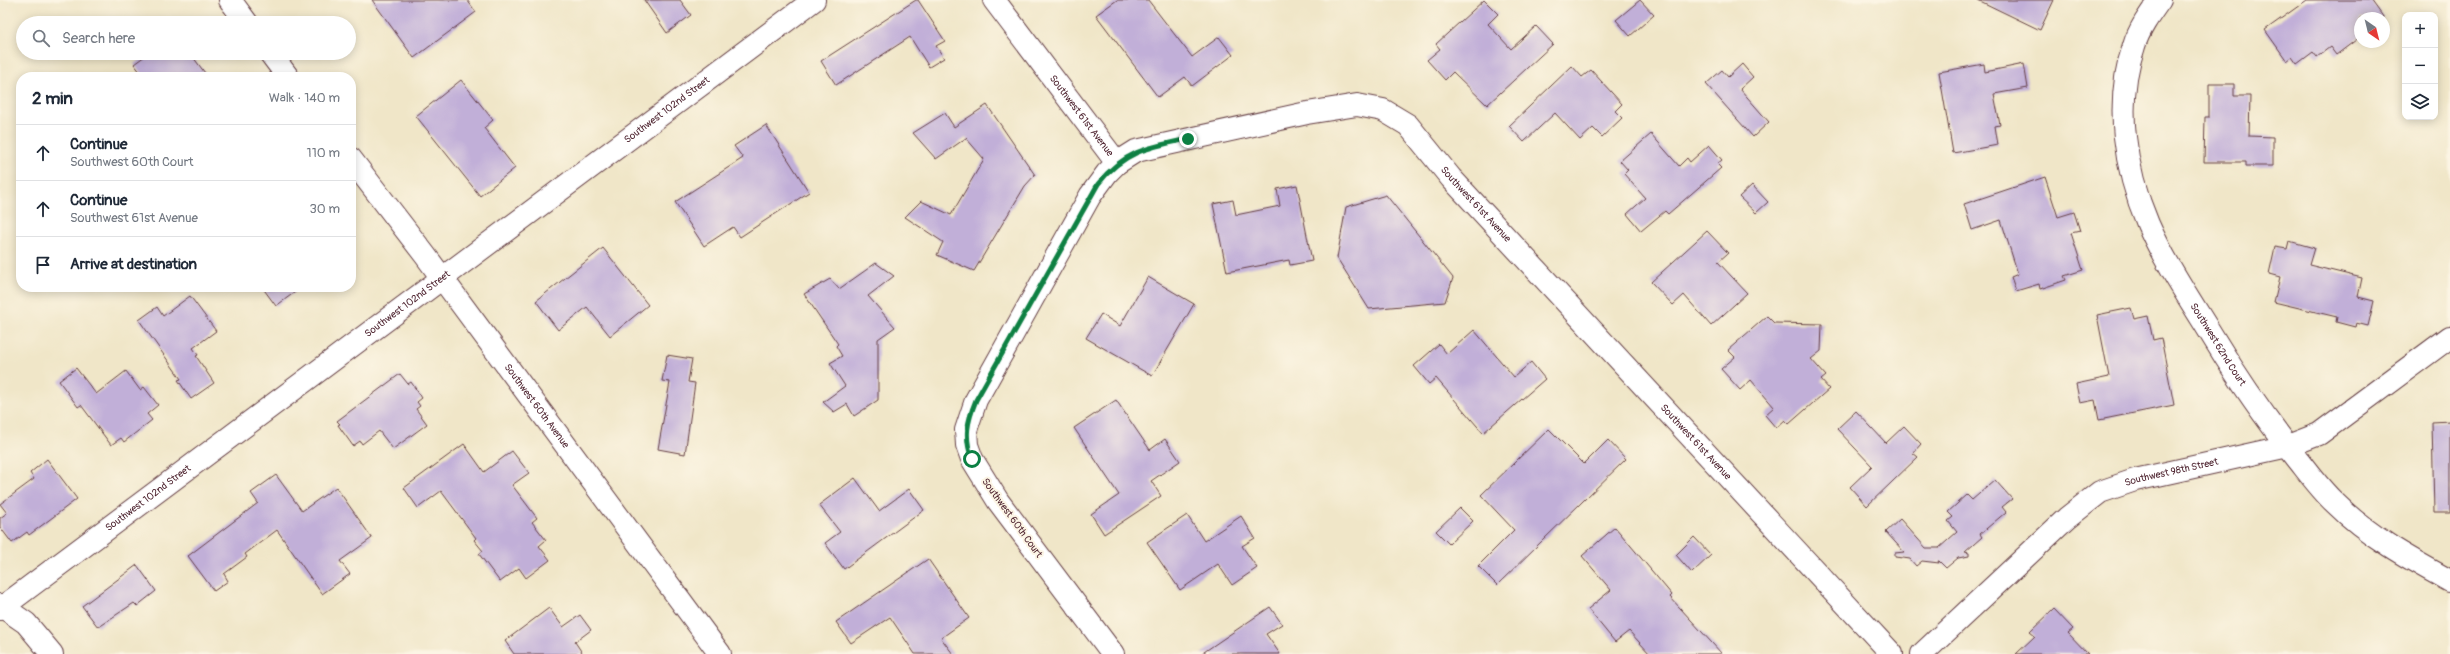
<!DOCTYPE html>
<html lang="en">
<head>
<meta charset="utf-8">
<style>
	:root { --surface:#fff; --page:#f2f2f3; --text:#1f2937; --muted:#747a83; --line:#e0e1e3 }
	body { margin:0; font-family:Pangolin,sans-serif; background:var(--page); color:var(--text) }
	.controls { position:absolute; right:12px; top:12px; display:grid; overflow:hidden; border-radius:8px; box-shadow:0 2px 10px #0003 }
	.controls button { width:36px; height:36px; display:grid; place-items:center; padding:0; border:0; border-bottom:1px solid var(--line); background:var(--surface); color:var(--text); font:20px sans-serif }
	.compass { position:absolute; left:2354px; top:12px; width:36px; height:36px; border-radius:50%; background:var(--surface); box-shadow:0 2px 10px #0003; rotate:145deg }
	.stop { position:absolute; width:12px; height:12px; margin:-9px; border:3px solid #0b8043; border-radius:50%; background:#fff }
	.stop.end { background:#0b8043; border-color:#fff; box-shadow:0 1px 4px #0008 }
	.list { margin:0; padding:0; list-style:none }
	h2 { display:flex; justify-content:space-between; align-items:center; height:52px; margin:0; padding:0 16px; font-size:17px }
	h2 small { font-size:13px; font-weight:400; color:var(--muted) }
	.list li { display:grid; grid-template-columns:26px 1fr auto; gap:12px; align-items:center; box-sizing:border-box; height:56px; padding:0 16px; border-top:1px solid var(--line) }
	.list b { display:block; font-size:15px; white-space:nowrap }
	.list p { margin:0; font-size:13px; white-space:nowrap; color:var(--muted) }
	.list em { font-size:13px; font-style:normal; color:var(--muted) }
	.icon { flex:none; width:22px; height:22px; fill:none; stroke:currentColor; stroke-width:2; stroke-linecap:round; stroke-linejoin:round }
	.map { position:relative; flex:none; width:2450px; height:654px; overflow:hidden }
	.search { position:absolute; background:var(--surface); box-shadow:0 2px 10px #0003; left:16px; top:16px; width:340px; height:44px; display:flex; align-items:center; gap:10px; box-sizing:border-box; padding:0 14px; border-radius:22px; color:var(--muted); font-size:15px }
	.panel { position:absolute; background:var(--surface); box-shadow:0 2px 10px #0003; left:16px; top:72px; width:340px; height:220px; border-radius:16px }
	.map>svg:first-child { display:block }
</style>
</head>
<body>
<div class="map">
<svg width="2450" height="654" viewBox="0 0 2450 654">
	<rect width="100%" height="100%" fill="#fcf5e5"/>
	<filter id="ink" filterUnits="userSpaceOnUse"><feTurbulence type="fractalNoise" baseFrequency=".025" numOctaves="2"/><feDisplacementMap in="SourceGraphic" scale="8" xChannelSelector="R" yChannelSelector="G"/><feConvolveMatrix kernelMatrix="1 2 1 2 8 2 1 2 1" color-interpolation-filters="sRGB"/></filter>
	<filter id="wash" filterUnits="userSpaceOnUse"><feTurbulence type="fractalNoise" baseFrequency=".012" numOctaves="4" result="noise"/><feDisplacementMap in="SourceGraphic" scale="16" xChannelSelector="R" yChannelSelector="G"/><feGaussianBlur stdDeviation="0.9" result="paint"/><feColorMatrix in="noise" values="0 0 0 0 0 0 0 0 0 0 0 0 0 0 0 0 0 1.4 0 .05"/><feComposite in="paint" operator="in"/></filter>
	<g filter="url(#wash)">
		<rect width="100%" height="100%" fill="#f0e6c8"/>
		<g id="blocks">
			<!-- building -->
			<path fill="#c1afd8" d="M372,0H467L476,12L414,58Z
				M644,0H680L691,15L667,33Z
				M916,0H918L945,41L936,46L944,58L929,67L910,37L836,85L821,61Z
				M1117,0H1148L1192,57L1219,37L1233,55L1192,86L1185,77L1158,97L1096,15Z
				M1484,0L1498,14L1488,24L1511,49L1536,26L1553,44L1487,105L1453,72L1445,80L1427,60L1440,49L1436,44Z
				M1640,0L1654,15L1630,36L1616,20Z
				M1978,0H2054L2040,30Z
				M2307,0H2371L2384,18H2360V37L2336,55L2330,47L2317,57L2313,52L2297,64L2292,57L2287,61L2265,30Z
				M149,53H190L208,77H144L134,64Z
				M1742,64L1753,77L1740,89L1769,122L1753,137L1706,84L1722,70L1728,77Z
				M1984,64L1985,72L2024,64L2028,88L1994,94L2000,125L1995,126L1998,145L1953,153L1939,72Z
				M1572,66L1582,77L1591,70L1622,104L1615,111L1622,118L1602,137L1593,128L1580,140L1555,113L1524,142L1509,126Z
				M461,80L493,120L484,128L515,168L480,196L416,116Z
				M2209,84H2234V96H2250L2249,136L2273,137V166H2246V162H2204L2205,117H2209Z
				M987,105L1035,175L1025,186L974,271L937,255L943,242L905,217L921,201L951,215L984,159L966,138L936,159L913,133L945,113L954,127Z
				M766,125L809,192L740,237L733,227L704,246L675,202L743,158L734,146Z
				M1651,134L1679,166L1687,158L1690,162L1709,145L1722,160L1717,164L1721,168L1668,214L1665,211L1641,231L1627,214L1645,198L1624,174L1628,170L1620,161Z
				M2045,177L2058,217L2074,212L2080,231L2071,233L2083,270L2064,276L2066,280L2040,289L2039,284L2016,291L2011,277L2018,274L2001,220L1972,230L1964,204Z
				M1297,185L1312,261L1290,265L1289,260L1227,272L1213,204L1233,200L1236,215L1280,206L1277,189Z
				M1752,185L1768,202L1756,213L1739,197Z
				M1386,195L1453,278L1445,302L1369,309L1337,258L1346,207Z
				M1707,231L1728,253L1718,262L1747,293L1711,326L1684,295L1673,305L1651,282Z
				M2289,241L2314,248L2309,265L2362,278L2358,297L2374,301L2368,326L2356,323L2355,327L2336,322L2337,317L2274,302L2280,277L2269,274L2275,247L2287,249Z
				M603,248L648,305L610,336L587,307L558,330L536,301Z
				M876,263L894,276L868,296L895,327L878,339V400L854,416L847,404L834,412L823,402L845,386L830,363L842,356L836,346L838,344L804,294L830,279L839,289Z
				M1148,277L1194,304L1152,376L1086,338L1101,314L1120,326Z
				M262,287H302L276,306Z
				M190,296L216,331L193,348L198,355L196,356L214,383L191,399L178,380L181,379L139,320L157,307L163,316Z
				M2131,308L2134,319L2148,316L2153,340L2161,338L2174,405L2099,420L2095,400L2080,403L2076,384L2109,377L2097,315Z
				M1767,316L1774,323L1822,324L1821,351L1811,359L1826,376L1821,380L1829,389L1789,424L1785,420L1776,428L1765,415L1774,407L1751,380L1740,390L1721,369L1735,357L1728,350Z
				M1474,330L1514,377L1531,362L1545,379L1483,433L1436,378L1429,384L1414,366L1439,344L1447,354Z
				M667,355L692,359L688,382L695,383L685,454L658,449L670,382L662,381Z
				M76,368L96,394L126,371L140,390L144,387L158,405L147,414L152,420L124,442L121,438L111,445L81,405L78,407L59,381Z
				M400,374L408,384L411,382L422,398L417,402L420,406L416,409L427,424L393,449L379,431L362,444L360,441L353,446L338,425L340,424L337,421Z
				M1116,400L1150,450L1165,439L1180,461L1151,481L1161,496L1104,534L1091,514L1119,495L1074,428Z
				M1856,411L1886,443L1904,426L1921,444L1913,453L1918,457L1867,506L1850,487L1872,466L1837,429Z
				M2450,421V513H2434L2432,422Z
				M1549,429L1584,464L1608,440L1626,459L1497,585L1478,566L1514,530L1481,495Z
				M464,444L484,472L512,451L529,473L512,485L537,518L532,522L546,540L539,546L550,560L526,578L519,568L500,582L479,554L483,551L474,540L476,538L441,491L418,508L404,488Z
				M47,459L77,499L29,535L27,532L12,543L0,527V518L7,513L0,504L34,479L30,473Z
				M276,475L302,511L336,487L372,538L340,561L350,574L322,594L277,530L245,554L247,557L224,574L228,581L214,591L188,556L258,503L251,493Z
				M855,478L879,511L909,489L924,510L844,569L825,543L840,532L819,505Z
				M1995,480L2012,499L2002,507L2006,512L1980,534L1982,537L1965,552L1969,553V556L1958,558L1946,568L1939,561H1938L1939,563L1922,561L1916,566L1910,559L1895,557V553L1904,552L1886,532L1900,519L1926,548H1939L1957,532L1948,521L1953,517L1948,512L1967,495L1972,500Z
				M1460,508L1473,521L1449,544L1436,531Z
				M1187,515L1204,541L1241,516L1255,538L1242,546L1257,568L1232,585L1218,564L1180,590L1147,542Z
				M1615,527L1672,595L1670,597L1722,654H1650L1629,631L1615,642L1588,609L1611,590L1582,556Z
				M1694,537L1711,555L1692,573L1676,555Z
				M928,559L969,618L941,638L953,654H915L890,617L851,643L836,622Z
				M137,565L156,591L137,606L134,603L98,627L82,606Z
				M1270,607L1282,624L1266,634L1280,654H1201Z
				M549,608L563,627L580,615L591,630L575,642L583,654H514L505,641Z
				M2054,609L2073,629L2068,633L2088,654H2016L2035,636L2030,632Z"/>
		</g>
	</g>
	<g filter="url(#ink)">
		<use href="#blocks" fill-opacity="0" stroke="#633d43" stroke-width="1"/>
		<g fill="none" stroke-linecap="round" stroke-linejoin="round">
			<defs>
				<g id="minor">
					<path d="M230,0L247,23"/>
					<path id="s1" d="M994,0L1117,163"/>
					<path id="s2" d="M2160,0C2150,14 2139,29 2134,46C2114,103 2125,170 2148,224C2166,265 2193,304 2216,342C2240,382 2267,420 2296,457C2308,472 2320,489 2335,503C2368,536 2410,559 2450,581"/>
					<path d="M270,53L288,77"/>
					<path id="s3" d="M351,159L425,255L720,654"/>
					<path d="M0,605L26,623L52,654"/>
					<path id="s4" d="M0,609L814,0"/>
					<path id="s5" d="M1113,654L998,501L972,459L967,445L966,430L976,400L1090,196L1107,173L1117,163L1136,151L1307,113L1357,105L1383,110L1408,125L1451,178L1892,654"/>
					<path id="s6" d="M1922,654L2067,518L2100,492L2135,480L2288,446L2319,434L2450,337"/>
				</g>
			</defs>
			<!-- minor casing -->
			<use href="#minor" stroke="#633d43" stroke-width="24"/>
			<!-- minor -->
			<use href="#minor" stroke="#fff" stroke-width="22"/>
		</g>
	</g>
	<g fill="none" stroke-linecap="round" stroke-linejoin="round" filter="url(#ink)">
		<!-- route -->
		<path stroke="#0b8043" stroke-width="5" d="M972,459C964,437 967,422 976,400L1098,184C1124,151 1149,147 1188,139"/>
	</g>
	<g text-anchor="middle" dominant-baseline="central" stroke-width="4" stroke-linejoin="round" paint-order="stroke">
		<!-- street labels -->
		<g font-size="10" fill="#4a1f2b" stroke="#fcf5e5">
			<text stroke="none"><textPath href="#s4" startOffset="833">Southwest 102nd Street</textPath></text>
			<text stroke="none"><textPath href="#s1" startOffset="145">Southwest 61st Avenue</textPath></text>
			<text stroke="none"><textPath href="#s5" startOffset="987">Southwest 61st Avenue</textPath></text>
			<text stroke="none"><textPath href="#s4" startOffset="509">Southwest 102nd Street</textPath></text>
			<text stroke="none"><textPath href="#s2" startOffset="375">Southwest 62nd Court</textPath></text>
			<text stroke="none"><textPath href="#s3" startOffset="309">Southwest 60th Avenue</textPath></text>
			<text stroke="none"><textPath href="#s5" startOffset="1311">Southwest 61st Avenue</textPath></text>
			<text stroke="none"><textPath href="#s6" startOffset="315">Southwest 98th Street</textPath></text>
			<text stroke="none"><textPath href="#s4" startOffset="185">Southwest 102nd Street</textPath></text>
			<text transform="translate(1012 518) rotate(54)">Southwest 60th Court</text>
		</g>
	</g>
</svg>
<div class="controls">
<button>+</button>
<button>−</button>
<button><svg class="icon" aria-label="layers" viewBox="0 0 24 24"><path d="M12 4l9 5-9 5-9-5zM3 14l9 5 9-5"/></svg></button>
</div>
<svg class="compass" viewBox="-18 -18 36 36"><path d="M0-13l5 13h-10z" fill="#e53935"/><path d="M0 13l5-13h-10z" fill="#747a83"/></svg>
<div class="stop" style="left:972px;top:459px"></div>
<div class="stop end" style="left:1188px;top:139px"></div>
<div class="search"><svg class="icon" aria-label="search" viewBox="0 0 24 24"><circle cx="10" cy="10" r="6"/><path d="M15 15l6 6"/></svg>Search here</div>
<section class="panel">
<h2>2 min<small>Walk · 140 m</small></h2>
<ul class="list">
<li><svg class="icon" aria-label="ahead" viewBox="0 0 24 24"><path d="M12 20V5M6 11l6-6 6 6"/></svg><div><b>Continue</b><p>Southwest 60th Court</p></div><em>110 m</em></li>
<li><svg class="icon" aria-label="ahead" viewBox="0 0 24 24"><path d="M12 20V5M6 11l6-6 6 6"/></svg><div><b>Continue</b><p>Southwest 61st Avenue</p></div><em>30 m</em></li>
<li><svg class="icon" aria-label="arrive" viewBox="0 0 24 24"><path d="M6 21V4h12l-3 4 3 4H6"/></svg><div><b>Arrive at destination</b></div></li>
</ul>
</section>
</div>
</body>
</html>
